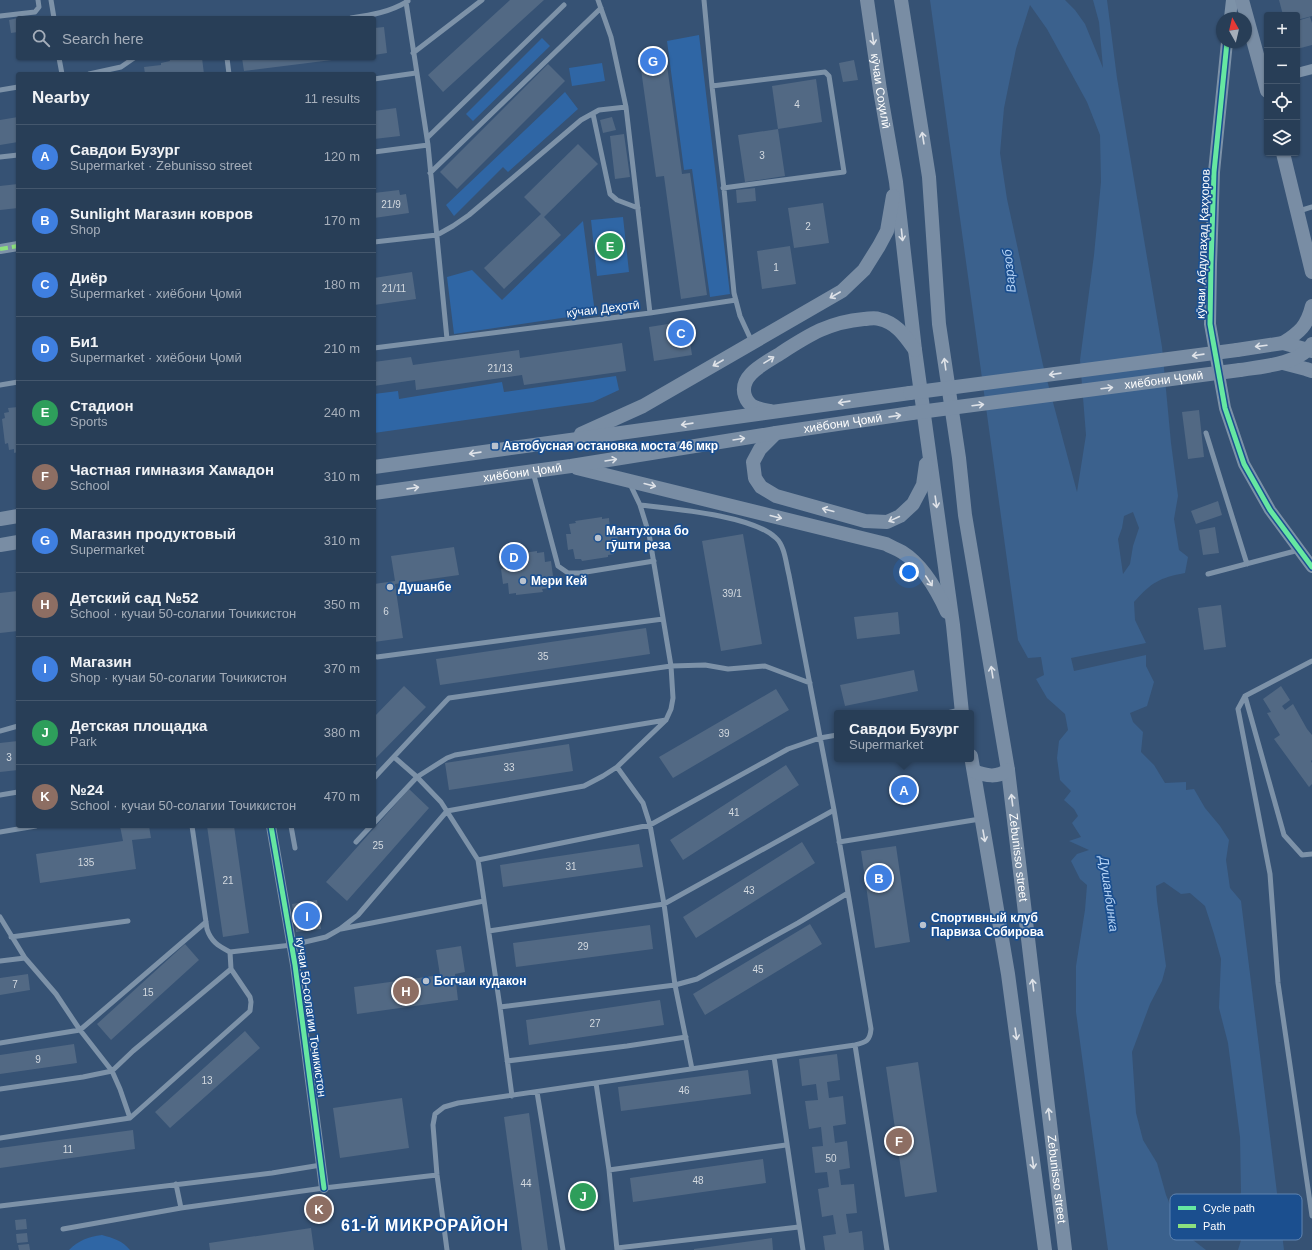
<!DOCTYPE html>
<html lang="en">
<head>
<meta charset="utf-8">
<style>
	:root { --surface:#283e57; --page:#30455d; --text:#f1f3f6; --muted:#a5aeba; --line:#44576d; --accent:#b9c2ce }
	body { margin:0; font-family:Helvetica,sans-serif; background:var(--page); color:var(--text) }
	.controls { position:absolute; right:12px; top:12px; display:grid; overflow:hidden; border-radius:4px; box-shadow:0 1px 3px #0004 }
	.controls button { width:36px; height:36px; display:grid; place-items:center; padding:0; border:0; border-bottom:1px solid var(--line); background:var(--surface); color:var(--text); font:20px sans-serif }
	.compass { position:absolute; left:1216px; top:12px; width:36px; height:36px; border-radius:50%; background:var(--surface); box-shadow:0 1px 3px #0004; rotate:352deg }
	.you { position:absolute; left:909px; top:572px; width:14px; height:14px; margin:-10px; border:3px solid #fff; border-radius:50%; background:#1a73e8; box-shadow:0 0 0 6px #1a73e833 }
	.badge { display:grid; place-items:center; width:26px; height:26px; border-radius:50%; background:var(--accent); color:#fff; font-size:13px; font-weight:700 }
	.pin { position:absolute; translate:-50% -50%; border:2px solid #fff; box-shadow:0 1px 4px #0006 }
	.popup { position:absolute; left:834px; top:710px; width:140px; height:52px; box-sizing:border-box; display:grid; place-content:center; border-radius:4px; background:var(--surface); filter:drop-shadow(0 1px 3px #0005); font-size:13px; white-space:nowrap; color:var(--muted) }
	.popup b { font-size:15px; color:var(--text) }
	.popup::after { content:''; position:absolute; left:50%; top:100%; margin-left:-8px; border:8px solid transparent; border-top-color:var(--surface) }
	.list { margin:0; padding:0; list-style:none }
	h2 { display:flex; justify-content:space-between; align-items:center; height:52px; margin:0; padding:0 16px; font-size:17px }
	h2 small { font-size:13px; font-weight:400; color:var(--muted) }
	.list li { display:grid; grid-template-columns:26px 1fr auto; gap:12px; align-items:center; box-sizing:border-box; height:64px; padding:0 16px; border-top:1px solid var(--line) }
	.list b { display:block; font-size:15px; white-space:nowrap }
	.list p { margin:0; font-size:13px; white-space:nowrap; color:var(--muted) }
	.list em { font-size:13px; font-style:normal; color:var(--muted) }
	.icon { flex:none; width:22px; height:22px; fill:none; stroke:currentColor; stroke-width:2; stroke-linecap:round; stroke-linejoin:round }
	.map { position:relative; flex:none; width:1312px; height:1250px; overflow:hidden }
	.search { position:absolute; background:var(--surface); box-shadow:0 1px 3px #0004; left:16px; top:16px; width:360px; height:44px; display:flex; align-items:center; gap:10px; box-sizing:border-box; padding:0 14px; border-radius:4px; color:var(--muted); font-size:15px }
	.panel { position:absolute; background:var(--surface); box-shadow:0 1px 3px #0004; left:16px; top:72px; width:360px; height:756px; border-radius:4px }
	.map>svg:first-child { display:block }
</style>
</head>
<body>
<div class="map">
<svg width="1312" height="1250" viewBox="0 0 1312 1250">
	<rect width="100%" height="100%" fill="#365274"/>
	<!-- green -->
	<path fill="#2f66a5" d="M699,35L730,294L710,297L692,169L684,170L667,41Z
		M542,38L550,46L473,121L466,114Z
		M602,63L605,81L572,86L569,68Z
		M565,92L578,109L508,172L503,167L454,216L446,205Z
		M623,217L629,272L597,276L591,220Z
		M583,221L595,313L454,334L447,277L472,270L502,300Z
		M616,376L619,390L593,402L374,433V394L398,391L399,399L502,382L504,392Z
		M102,1235C113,1238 123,1241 130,1250H69C79,1240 88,1237 102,1235Z"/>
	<!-- water -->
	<path fill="#3b618d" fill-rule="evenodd" d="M930,0H1065L1075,10L1085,24L1103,68L1099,22L1093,0H1107L1117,78L1162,347L1171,443L1178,496L1174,519L1179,550L1188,557L1185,573C1159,578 1152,582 1134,602L1135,620L1146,643L1071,658L1074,671L1146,655V666L1154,682L1147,706L1130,713L1133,722L1143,732L1141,752L1154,765L1165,783L1186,782V790L1194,789L1205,808L1220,826L1229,840L1226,860L1230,888L1241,901L1284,1250H1238L1242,1237L1236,1216L1241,1192L1240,1137L1228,1043L1219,1008L1221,959L1214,934L1205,906L1190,893L1181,894L1164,882L1156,886L1157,901L1166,966L1162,981L1150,1004L1132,1052L1136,1113L1143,1140L1157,1163L1166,1195L1176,1219L1193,1240L1206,1250H1108L1076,1012V966L1085,910L1087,885L1080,879L1071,861L1077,854L1089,850L1069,841L1081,837L1072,823L1078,816L1074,809L1064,800L1071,791L1060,780L1057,758L1059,741L1068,730L1065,714L1047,698L1036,679L1044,675L1041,657L1028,658L1018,640ZM1030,5L1047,29L1087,102L1100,135L1101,182L1094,255L1080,360L1086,435L1077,492L1043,365L1007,199L1000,153L1004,108L1016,49ZM1133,512L1139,528L1133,546L1130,564L1123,574L1118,539L1122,528L1124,516Z"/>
	<!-- building -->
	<path fill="#526984" d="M510,0H544L443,92L428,75Z
		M1279,0H1312V16L1297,20V15H1283Z
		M1310,17L1312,23V45L1297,49V21Z
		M18,18V32L11,33L9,20Z
		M384,27L387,53L374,55V28Z
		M665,51L682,174L690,173L707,295L681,299L664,176L656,177L639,55Z
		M169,58H202L204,74H145L144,67L161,65V63L170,61Z
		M242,58H340V59L244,71Z
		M854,60L858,80L843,82L839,63Z
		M548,64L565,81L457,189L440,172Z
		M816,79L822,122L778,129L785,176L745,182L738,135L778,129L772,86Z
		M396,108L400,136L374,139V111Z
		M18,117V142L0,145V120Z
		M612,117L616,130L603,133L600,120Z
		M624,134L630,177L615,179L610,136Z
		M578,144L598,164L544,217L561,235L504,289L484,268L541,214L524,197Z
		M18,184V208L0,210V186Z
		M755,188L756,201L737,203L736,190Z
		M399,190L400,195L406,194L409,213L374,218V193Z
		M823,203L829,243L794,248L788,208Z
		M790,246L796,284L762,289L757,251Z
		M412,272L416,299L374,305V278Z
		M687,321L692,355L654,361L649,327Z
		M622,343L626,371L524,385L522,375L416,390L415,380L374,386V362L411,357L413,365L519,350L520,358Z
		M18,407V452L14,453V449L9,450L8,443L5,444L2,419L5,418L4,413L9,412L8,408Z
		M1199,410L1204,457L1188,459L1182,412Z
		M1218,501L1222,515L1196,524L1191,511Z
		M602,517V519L609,518L610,528L616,527L618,542L613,543L614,554L608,555V557L582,561L581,559H575L573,549L568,550L566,534H571L569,524L576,523L575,521Z
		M1215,527L1219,553L1203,555L1199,530Z
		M743,534L762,644L721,651L702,541Z
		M454,547L459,575L395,584L403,638L374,642V584L395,581L391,556Z
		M537,551V553L544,552L545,562L551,561L553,576L547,577L549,588L542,589L543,592L516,595V593L509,594L508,583L503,584L501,569L505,568L504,558L511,557L510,555Z
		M18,591V631L0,633V593Z
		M1221,605L1226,647L1204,650L1198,608Z
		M898,612L900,634L857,639L854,617Z
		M646,628L650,654L440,685L436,659Z
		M914,670L918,691L845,706L840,685Z
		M404,686L426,707L374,760V717Z
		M1281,686L1290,700L1282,706L1285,710L1293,704L1307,729L1312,735V760L1311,761L1312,763V784L1309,787L1274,739L1280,735L1267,713L1271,712L1263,699Z
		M776,689L789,710L673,778L659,757Z
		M18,741V770L0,772V743Z
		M569,744L573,771L449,790L445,763Z
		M786,765L799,785L683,860L670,840Z
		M409,789L429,808L347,901L326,882Z
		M120,826H149L151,838L132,840L136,869L40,883L36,854L123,841Z
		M207,826H234L249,933L223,937Z
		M802,842L815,863L696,938L683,917Z
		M639,844L643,867L503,887L500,865Z
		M896,846L910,942L875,948L861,851Z
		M317,900L321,929L296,932L292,904Z
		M810,924L822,944L705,1015L693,994Z
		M650,925L653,949L516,967L513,943Z
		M185,944L199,960L111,1040L97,1024Z
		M461,946L465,972L455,974L458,1000L357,1014L354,987L440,975L436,950Z
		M28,974L30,990L0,995V978Z
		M660,1000L664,1025L529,1045L526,1020Z
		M245,1031L260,1048L170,1128L155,1112Z
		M74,1044L77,1063L0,1074V1055Z
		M837,1054L840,1080L827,1082L829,1098L843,1096L846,1124L833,1126L835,1143L847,1141L850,1168L839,1170L841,1185L854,1184L857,1213L846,1214L849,1233L862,1231L864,1250H825L823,1236L836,1234L833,1215L822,1217L818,1189L829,1187L827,1172L815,1173L812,1147L823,1146L821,1127L809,1129L805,1101L818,1100L816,1084L802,1086L799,1059Z
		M918,1062L937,1192L905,1197L886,1067Z
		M748,1070L751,1094L621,1111L618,1087Z
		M402,1098L409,1148L340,1158L333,1108Z
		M529,1113L548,1250H522L504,1117Z
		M133,1130L135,1149L0,1168V1148Z
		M763,1159L766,1183L633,1202L630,1178Z
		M26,1219L27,1229L16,1230L15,1220Z
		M311,1228L314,1250H210L209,1243Z
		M27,1233L28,1242L17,1243L16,1234Z
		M772,1238L773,1250H694V1249Z
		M29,1244L30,1250H19L18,1245Z"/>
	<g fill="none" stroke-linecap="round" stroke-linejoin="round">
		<!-- service -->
		<path stroke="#7d92a8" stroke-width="5" d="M51,0L54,18
			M598,0L611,37L626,107L650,313
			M704,0L712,86L724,189L734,293L740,316L752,342
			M406,2L428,145L447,339
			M0,16L35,12L39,7L38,0
			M351,18C372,15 390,12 408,1
			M413,53L482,0
			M59,58L62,74
			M227,58L229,74
			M89,74L121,67L134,58
			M374,79L416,73
			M712,86L825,72L829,76L844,172L723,188
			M0,90L18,87
			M593,114L610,194L617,200L638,208
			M427,138L564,5
			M374,152L428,145
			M0,157L18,155
			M430,173L601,8
			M1299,211L1312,207
			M374,242L437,235L453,226L469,215L581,120L599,110L626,107
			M374,348L650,313L736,300
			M0,385L18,382
			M1206,433L1247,564
			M533,472L558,566L568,573H580L654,561
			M1208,574L1299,550
			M374,656L377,657L663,619
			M1312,661L1245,696L1238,709L1270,874L1278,983L1312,1216
			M1245,696L1284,835L1302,855L1312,854
			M947,713L960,710
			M0,731L18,726
			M394,757L417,777L441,802L478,860
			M617,767L643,803L650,825L664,904L675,985L692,1069
			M374,778L446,701L449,698L671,666L705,665L728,669L765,666L810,683
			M0,795L18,792
			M374,823L417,777L447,758L455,755L666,720
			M291,826L295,848
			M0,832L36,826
			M356,842L371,826
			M839,842L980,819
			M0,917L25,958
			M341,929L484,901
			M489,931L664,904L834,810
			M11,937L128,921
			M230,952L292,945L326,937L340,929L358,915L447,811L584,786L603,776L617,767L666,720L671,709L673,698L671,666L649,534L640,505L629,482
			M0,961L25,958L56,994L80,1030L112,1071L120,1089L130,1118
			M500,1007L675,985L697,979L798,923L848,893
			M0,1043L80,1030L206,922
			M855,1045L887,1250
			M774,1057L803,1250
			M507,1061L627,1046L686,1037
			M596,1083L609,1170L786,1145
			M0,1089L83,1077L112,1071L133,1051L231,969
			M537,1092L563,1250
			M512,1096L500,1007L478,860L650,825L788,749L820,738L837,735
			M0,1138L130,1118L250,1011L251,1002L250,997L231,969L230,952C219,946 211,942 207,929L192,826
			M609,1170L617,1250
			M176,1184L181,1208
			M0,1206L272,1173L321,1165
			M63,1229L181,1208L324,1188L437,1175
			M617,1248L799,1227
			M447,1250L437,1175L433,1125L435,1114L444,1107L458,1103L855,1045C866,1042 870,1041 871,1029L834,810L789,575C786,564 785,546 776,538C752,515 673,509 640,505"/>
		<!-- minor -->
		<path stroke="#7d92a8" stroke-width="10" d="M1297,73L1312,69
			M0,249L18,246
			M271,826L295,965L324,1188"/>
		<!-- tertiary -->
		<path stroke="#7d92a8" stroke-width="12" d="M1230,18L1232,0
			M1227,42L1214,172L1211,264L1210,324L1225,408L1244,464L1270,510L1312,567"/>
		<!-- secondary -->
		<g stroke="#798da4" stroke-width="14">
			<path id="s1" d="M867,0L880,90L896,182L915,350L953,625L962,713"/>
			<path id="s2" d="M901,0L929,177L939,324L959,458L965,515L1008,770L1065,1250"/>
			<path d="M1242,0L1267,91"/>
			<path d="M1283,153L1312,272"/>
			<path d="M1283,343C1300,332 1307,326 1312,306"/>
			<path d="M1237,350L1283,343L1312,351"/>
			<path d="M1283,363L1306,369L1312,371"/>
			<path d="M1240,370C1260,367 1301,364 1312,344"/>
			<path d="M770,411C759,409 749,408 745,396C738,375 766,363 781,353C809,335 829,322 864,319C869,319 874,317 879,319C897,323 905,336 915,350"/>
			<path d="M776,433L760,449L753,462L755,478L761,487L776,496L865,521L887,522L900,516L913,504L923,485L926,464"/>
			<path d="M581,434L643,406L842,291L864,270L879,246L887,231L893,196"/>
			<path d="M374,467L910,393"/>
			<path d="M577,468L886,544C891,547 897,549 902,552C923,565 937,590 947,612"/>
			<path id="s3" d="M374,493L571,466L776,433L912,413"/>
			<path d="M0,519L18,516"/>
			<path d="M0,545L18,542"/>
			<path d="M971,756L1008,974L1045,1250"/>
			<path d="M974,771C986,776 997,778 1008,770"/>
		</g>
		<!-- secondary-bridge -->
		<g stroke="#798da4" stroke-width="14">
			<path d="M910,393L1237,350"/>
			<path id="s4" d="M912,413L1240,370"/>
		</g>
		<!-- quiet -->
		<path stroke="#8de07e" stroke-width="4" stroke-dasharray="8 4" stroke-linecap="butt" d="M0,249L18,246"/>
		<defs>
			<path id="cycleway" d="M1227,42L1214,172L1211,264L1210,324L1225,408L1244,464L1270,510L1312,567
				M271,826L295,965L324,1188"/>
		</defs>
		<!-- cycleway casing -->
		<use href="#cycleway" stroke="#1b4f8f" stroke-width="8"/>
		<!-- cycleway -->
		<use href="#cycleway" stroke="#66e7a1" stroke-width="5"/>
	</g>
	<!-- one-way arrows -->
	<defs><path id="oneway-shaft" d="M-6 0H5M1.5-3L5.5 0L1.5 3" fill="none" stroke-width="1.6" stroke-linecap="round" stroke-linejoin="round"/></defs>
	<g stroke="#dee2e8">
		<use href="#oneway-shaft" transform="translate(873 39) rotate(82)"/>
		<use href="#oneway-shaft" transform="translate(923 138) rotate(-99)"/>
		<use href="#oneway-shaft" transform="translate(902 235) rotate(84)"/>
		<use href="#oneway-shaft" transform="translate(835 295) rotate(150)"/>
		<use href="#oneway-shaft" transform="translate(1261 346) rotate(173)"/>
		<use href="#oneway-shaft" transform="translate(1198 355) rotate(172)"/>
		<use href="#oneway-shaft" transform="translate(769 360) rotate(-32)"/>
		<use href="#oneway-shaft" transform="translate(718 363) rotate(150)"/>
		<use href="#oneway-shaft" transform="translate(945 364) rotate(-98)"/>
		<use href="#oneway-shaft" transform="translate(1055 374) rotate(172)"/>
		<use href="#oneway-shaft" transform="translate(1107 388) rotate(-7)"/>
		<use href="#oneway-shaft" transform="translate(844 402) rotate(172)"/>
		<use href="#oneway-shaft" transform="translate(978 405) rotate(-7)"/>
		<use href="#oneway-shaft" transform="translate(895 416) rotate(-8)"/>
		<use href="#oneway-shaft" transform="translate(687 424) rotate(172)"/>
		<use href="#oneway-shaft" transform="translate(739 439) rotate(-9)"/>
		<use href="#oneway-shaft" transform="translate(475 453) rotate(172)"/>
		<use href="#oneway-shaft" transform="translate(611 460) rotate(-9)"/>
		<use href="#oneway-shaft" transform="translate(650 485) rotate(14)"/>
		<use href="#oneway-shaft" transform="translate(413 488) rotate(-8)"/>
		<use href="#oneway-shaft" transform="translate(936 502) rotate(82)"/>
		<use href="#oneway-shaft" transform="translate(828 510) rotate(-165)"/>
		<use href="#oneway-shaft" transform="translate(776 517) rotate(14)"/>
		<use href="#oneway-shaft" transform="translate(894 519) rotate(155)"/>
		<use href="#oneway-shaft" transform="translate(929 581) rotate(57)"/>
		<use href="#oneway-shaft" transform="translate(992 672) rotate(-99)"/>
		<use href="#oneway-shaft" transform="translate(1012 800) rotate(-97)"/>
		<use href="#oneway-shaft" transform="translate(984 836) rotate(80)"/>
		<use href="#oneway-shaft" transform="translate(1033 985) rotate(-97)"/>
		<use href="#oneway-shaft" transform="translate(1016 1034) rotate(82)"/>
		<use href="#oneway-shaft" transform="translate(1049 1114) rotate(-97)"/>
		<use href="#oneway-shaft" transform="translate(1033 1163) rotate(82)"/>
	</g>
	<!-- markers -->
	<g fill="#b9c2ce" stroke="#1b4f8f" stroke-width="1.5">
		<rect x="491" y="442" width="8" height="8" rx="2"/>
		<circle cx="598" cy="538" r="4"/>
		<circle cx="523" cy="581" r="4"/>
		<circle cx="390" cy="587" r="4"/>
		<circle cx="923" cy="925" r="4"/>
		<circle cx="426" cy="981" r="4"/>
	</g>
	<g text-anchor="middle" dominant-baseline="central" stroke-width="3.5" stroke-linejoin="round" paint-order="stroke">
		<!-- number labels -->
		<g font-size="10" fill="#d4dae0">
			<text x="797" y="104">4</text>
			<text x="762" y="155">3</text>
			<text x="391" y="204">21/9</text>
			<text x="808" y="226">2</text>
			<text x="776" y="267">1</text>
			<text x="394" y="288">21/11</text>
			<text x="500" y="368">21/13</text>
			<text x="732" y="593">39/1</text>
			<text x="386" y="611">6</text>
			<text x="543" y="656">35</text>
			<text x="724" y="733">39</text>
			<text x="9" y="757">3</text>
			<text x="509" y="767">33</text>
			<text x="734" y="812">41</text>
			<text x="378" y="845">25</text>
			<text x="86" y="862">135</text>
			<text x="571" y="866">31</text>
			<text x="228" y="880">21</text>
			<text x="749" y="890">43</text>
			<text x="583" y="946">29</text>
			<text x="758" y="969">45</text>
			<text x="15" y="984">7</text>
			<text x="148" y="992">15</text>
			<text x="595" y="1023">27</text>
			<text x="38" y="1059">9</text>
			<text x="207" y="1080">13</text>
			<text x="684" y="1090">46</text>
			<text x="68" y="1149">11</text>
			<text x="831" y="1158">50</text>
			<text x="698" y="1180">48</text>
			<text x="526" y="1183">44</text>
		</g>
		<!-- street labels -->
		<g font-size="12" fill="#fff" stroke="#1b4f8f">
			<text stroke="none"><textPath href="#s1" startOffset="92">кӯчаи Соҳилӣ</textPath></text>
			<text transform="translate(1203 244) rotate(-88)">кӯчаи Абдулаҳад Қаҳҳоров</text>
			<text transform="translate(603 309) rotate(-7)">кӯчаи Деҳотӣ</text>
			<text stroke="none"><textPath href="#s4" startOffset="254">хиёбони Ҷомӣ</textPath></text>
			<text stroke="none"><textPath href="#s3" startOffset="474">хиёбони Ҷомӣ</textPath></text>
			<text stroke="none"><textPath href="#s3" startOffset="150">хиёбони Ҷомӣ</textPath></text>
			<text stroke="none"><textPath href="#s2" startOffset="866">Zebunisso street</textPath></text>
			<text transform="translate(311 1017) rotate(82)">кучаи 50-солагии Точикистон</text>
			<text stroke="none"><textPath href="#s2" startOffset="1190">Zebunisso street</textPath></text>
		</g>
		<!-- poi labels -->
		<g font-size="12" font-weight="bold" fill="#fff" stroke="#1b4f8f" text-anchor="start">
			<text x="503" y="446">Автобусная остановка моста 46 мкр</text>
			<text x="606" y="531">Мантухона бо<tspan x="606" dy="14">гӯшти реза</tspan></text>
			<text x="531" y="581">Мери Кей</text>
			<text x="398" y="587">Душанбе</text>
			<text x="931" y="918">Спортивный клуб<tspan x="931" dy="14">Парвиза Собирова</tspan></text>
			<text x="434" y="981">Богчаи кудакон</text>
		</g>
		<!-- water labels -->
		<g font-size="13" font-style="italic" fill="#b5d3f5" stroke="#1b4f8f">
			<text transform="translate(1009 271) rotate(-96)">Варзоб</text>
			<text transform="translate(1109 894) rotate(82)">Душанбинка</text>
		</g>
		<!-- district labels -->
		<g font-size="16" font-weight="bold" letter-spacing="1" fill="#fff" stroke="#1b4f8f">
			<text x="425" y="1225">61-Й МИКРОРАЙОН</text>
		</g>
	</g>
	<!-- legend -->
	<rect x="1170" y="1194" width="132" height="46" rx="6" fill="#1b4f8f" stroke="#5f84b1" stroke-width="1"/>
	<rect x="1178" y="1206" width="18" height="4" fill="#66e7a1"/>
	<rect x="1178" y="1224" width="18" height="4" fill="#8de07e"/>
	<g font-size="11" fill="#fff">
		<text x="1203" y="1212">Cycle path</text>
		<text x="1203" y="1230">Path</text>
	</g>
</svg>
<div class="controls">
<button>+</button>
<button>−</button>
<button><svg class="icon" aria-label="locate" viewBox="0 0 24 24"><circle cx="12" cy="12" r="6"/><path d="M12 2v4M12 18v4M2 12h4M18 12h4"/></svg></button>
<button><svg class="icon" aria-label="layers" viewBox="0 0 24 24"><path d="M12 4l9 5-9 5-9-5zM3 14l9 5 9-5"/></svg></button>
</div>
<svg class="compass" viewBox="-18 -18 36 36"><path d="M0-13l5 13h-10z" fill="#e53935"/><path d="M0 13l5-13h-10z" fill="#a5aeba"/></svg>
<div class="you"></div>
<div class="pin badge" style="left:904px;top:790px;background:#3f7fe0">A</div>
<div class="popup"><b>Савдои Бузург</b>Supermarket</div>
<div class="pin badge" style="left:879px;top:878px;background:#3f7fe0">B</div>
<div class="pin badge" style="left:681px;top:333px;background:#3f7fe0">C</div>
<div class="pin badge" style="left:514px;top:557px;background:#3f7fe0">D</div>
<div class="pin badge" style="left:610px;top:246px;background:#2e9e5b">E</div>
<div class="pin badge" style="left:899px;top:1141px;background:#8d6e63">F</div>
<div class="pin badge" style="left:653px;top:61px;background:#3f7fe0">G</div>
<div class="pin badge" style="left:406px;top:991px;background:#8d6e63">H</div>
<div class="pin badge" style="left:307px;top:916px;background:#3f7fe0">I</div>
<div class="pin badge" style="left:583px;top:1196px;background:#2e9e5b">J</div>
<div class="pin badge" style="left:319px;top:1209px;background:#8d6e63">K</div>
<div class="search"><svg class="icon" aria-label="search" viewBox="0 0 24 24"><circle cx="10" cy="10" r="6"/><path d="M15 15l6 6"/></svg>Search here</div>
<section class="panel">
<h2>Nearby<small>11 results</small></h2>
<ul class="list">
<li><span class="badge" style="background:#3f7fe0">A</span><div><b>Савдои Бузург</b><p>Supermarket · Zebunisso street</p></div><em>120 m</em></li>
<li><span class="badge" style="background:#3f7fe0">B</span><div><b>Sunlight Магазин ковров</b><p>Shop</p></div><em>170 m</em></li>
<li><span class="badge" style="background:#3f7fe0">C</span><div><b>Диёр</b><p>Supermarket · хиёбони Ҷомӣ</p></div><em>180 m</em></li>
<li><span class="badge" style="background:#3f7fe0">D</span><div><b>Би1</b><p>Supermarket · хиёбони Ҷомӣ</p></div><em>210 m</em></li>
<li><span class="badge" style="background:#2e9e5b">E</span><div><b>Стадион</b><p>Sports</p></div><em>240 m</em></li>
<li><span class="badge" style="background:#8d6e63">F</span><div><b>Частная гимназия Хамадон</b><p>School</p></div><em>310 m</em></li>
<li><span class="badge" style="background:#3f7fe0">G</span><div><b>Магазин продуктовый</b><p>Supermarket</p></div><em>310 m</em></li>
<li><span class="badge" style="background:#8d6e63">H</span><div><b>Детский сад №52</b><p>School · кучаи 50-солагии Точикистон</p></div><em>350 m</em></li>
<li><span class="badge" style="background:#3f7fe0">I</span><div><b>Магазин</b><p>Shop · кучаи 50-солагии Точикистон</p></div><em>370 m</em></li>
<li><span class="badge" style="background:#2e9e5b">J</span><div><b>Детская площадка</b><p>Park</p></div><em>380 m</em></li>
<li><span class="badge" style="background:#8d6e63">K</span><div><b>№24</b><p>School · кучаи 50-солагии Точикистон</p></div><em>470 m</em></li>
</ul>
</section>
</div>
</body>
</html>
